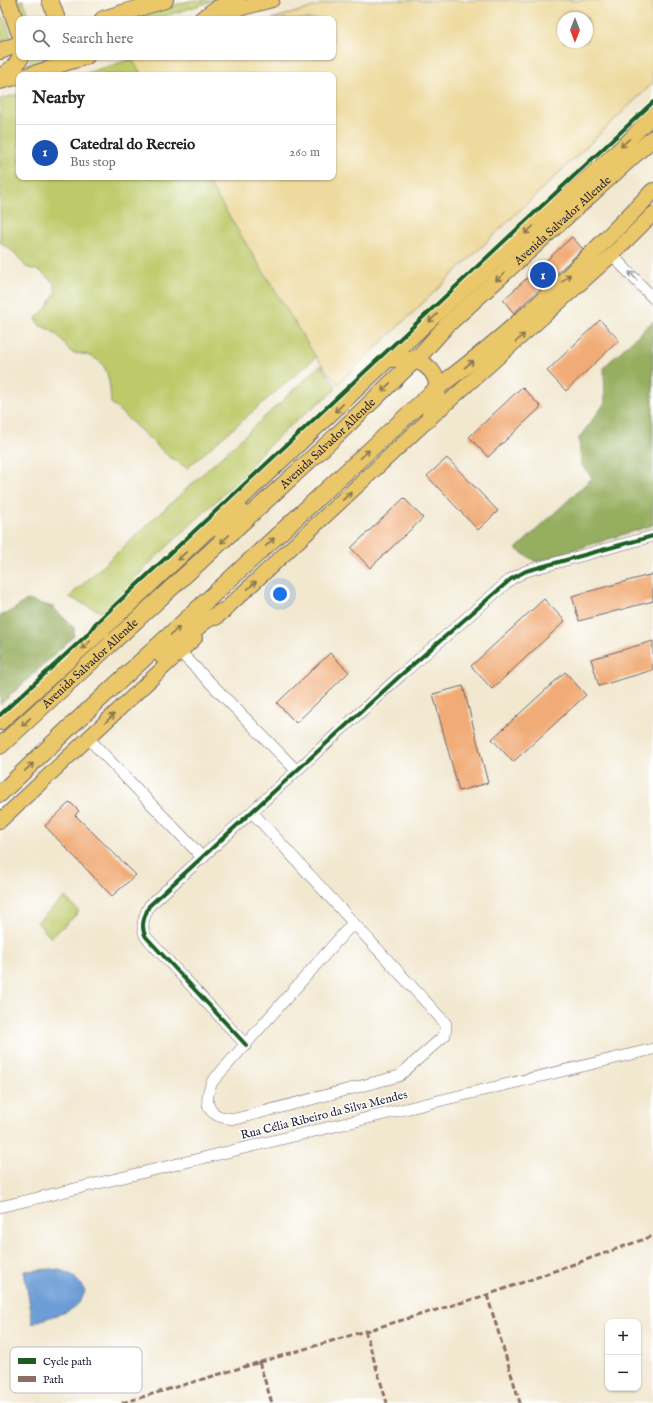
<!DOCTYPE html>
<html lang="en">
<head>
<meta charset="utf-8">
<style>
	:root { --surface:#fff; --page:#f2f2f2; --text:#202124; --muted:#757577; --line:#e0e0e0; --accent:#b45309 }
	body { margin:0; font-family:"IM FELL English",serif; background:var(--page); color:var(--text) }
	.controls { position:absolute; right:12px; bottom:12px; display:grid; overflow:hidden; border-radius:8px; box-shadow:0 1px 3px #0004 }
	.controls button { width:36px; height:36px; display:grid; place-items:center; padding:0; border:0; border-bottom:1px solid var(--line); background:var(--surface); color:var(--text); font:20px sans-serif }
	.compass { position:absolute; left:557px; top:12px; width:36px; height:36px; border-radius:50%; background:var(--surface); box-shadow:0 1px 3px #0004; rotate:180deg }
	.you { position:absolute; left:280px; top:594px; width:14px; height:14px; margin:-10px; border:3px solid #fff; border-radius:50%; background:#1a73e8; box-shadow:0 0 0 6px #1a73e833 }
	.badge { display:grid; place-items:center; width:26px; height:26px; border-radius:50%; background:var(--accent); color:#fff; font-size:13px; font-weight:700 }
	.pin { position:absolute; translate:-50% -50%; border:2px solid #fff; box-shadow:0 1px 4px #0006 }
	.list { margin:0; padding:0; list-style:none }
	h2 { display:flex; justify-content:space-between; align-items:center; height:52px; margin:0; padding:0 16px; font-size:17px }
	h2 small { font-size:13px; font-weight:400; color:var(--muted) }
	.list li { display:grid; grid-template-columns:26px 1fr auto; gap:12px; align-items:center; box-sizing:border-box; height:56px; padding:0 16px; border-top:1px solid var(--line) }
	.list b { display:block; font-size:15px; white-space:nowrap }
	.list p { margin:0; font-size:13px; white-space:nowrap; color:var(--muted) }
	.list em { font-size:13px; font-style:normal; color:var(--muted) }
	.icon { flex:none; width:22px; height:22px; fill:none; stroke:currentColor; stroke-width:2; stroke-linecap:round; stroke-linejoin:round }
	.map { position:relative; flex:none; width:653px; height:1403px; overflow:hidden }
	.search { position:absolute; background:var(--surface); box-shadow:0 1px 3px #0004; left:16px; top:16px; width:320px; height:44px; display:flex; align-items:center; gap:10px; box-sizing:border-box; padding:0 14px; border-radius:8px; color:var(--muted); font-size:15px }
	.panel { position:absolute; background:var(--surface); box-shadow:0 1px 3px #0004; left:16px; top:72px; width:320px; height:108px; border-radius:8px }
	.map>svg:first-child { display:block }
</style>
</head>
<body>
<div class="map">
<svg width="653" height="1403" viewBox="0 0 653 1403">
	<rect width="100%" height="100%" fill="#fff"/>
	<filter id="ink" filterUnits="userSpaceOnUse"><feTurbulence type="fractalNoise" baseFrequency=".025" numOctaves="2"/><feDisplacementMap in="SourceGraphic" scale="8" xChannelSelector="R" yChannelSelector="G"/><feConvolveMatrix kernelMatrix="1 2 1 2 8 2 1 2 1" color-interpolation-filters="sRGB"/></filter>
	<filter id="wash" filterUnits="userSpaceOnUse"><feTurbulence type="fractalNoise" baseFrequency=".012" numOctaves="4" result="noise"/><feDisplacementMap in="SourceGraphic" scale="16" xChannelSelector="R" yChannelSelector="G"/><feGaussianBlur stdDeviation="0.9" result="paint"/><feColorMatrix in="noise" values="0 0 0 0 0 0 0 0 0 0 0 0 0 0 0 0 0 1.4 0 .05"/><feComposite in="paint" operator="in"/></filter>
	<g filter="url(#wash)">
		<rect width="100%" height="100%" fill="#f2e8d0"/>
		<!-- green -->
		<path fill="#beca6b" stroke="#707653" d="M23,0L30,19H24L18,1Z
			M192,0H216L156,19H130Z
			M0,15L5,20L11,37L0,42Z
			M30,57H45L46,60L28,66Z
			M132,59L142,75H80Z
			M19,94V177H205L316,357L187,468L168,456L111,403C109,372 108,355 72,353C65,346 60,336 52,331C45,326 39,329 36,318L47,307L56,291L53,282L40,271L26,267L14,252L0,242V99Z
			M321,365L335,385V390L291,425L259,455L243,476L154,559L103,613L69,597Z
			M65,897L79,912L51,938L37,922Z"/>
		<!-- forest -->
		<path fill="#96ae5f" stroke="#5c684d" d="M653,321V525L536,562L516,549L592,478L581,464L579,438L605,403L604,367Z
			M27,600L53,607L74,628V636L0,705V615L7,614Z"/>
		<!-- sand -->
		<path fill="#eeda9e" stroke="#887e6c" fill-rule="evenodd" d="M338,0H653V83L338,384L316,357L205,177H333V75H142L132,59L140,57H333V19H272ZM563,18H587V42H563Z"/>
		<!-- water -->
		<path fill="#6d9dd6" stroke="#486088" d="M51,1269C71,1271 74,1275 85,1291C77,1317 54,1312 33,1324L24,1271Z"/>
		<g id="blocks">
			<!-- building -->
			<path fill="#f1ab76" d="M572,237L583,249L514,313L503,300Z
				M600,320L619,340L566,391L547,371Z
				M522,387L541,407L488,457L469,437Z
				M447,458L498,511L478,530L427,476Z
				M404,498L423,518L370,568L351,548Z
				M653,574V601L579,621L572,596Z
				M544,599L565,621L492,689L471,666Z
				M653,641V670L599,686L591,659Z
				M330,653L349,672L296,723L277,703Z
				M565,672L586,695L513,762L492,739Z
				M463,686L488,783L459,791L433,694Z
				M70,802L79,811L75,815L136,875L112,896L45,826Z"/>
		</g>
	</g>
	<g filter="url(#ink)">
		<use href="#blocks" fill-opacity="0" stroke="#6b676f" stroke-width="1"/>
		<g fill="none" stroke-linecap="round" stroke-linejoin="round">
			<defs>
				<path id="minor" d="M612,255L653,298
					M180,652L297,771
					M88,738L203,858
					M252,812L446,1024L445,1035L399,1076L236,1119C209,1118 202,1106 212,1082L353,923
					M246,1045L146,937C140,927 144,917 149,906L401,675L511,579L526,571L653,536
					M0,1207L653,1049"/>
				<path id="major" d="M213,16L272,0
					M27,75L87,57
					M0,82L19,77
					M216,618L428,420L612,255L653,214
					M0,723L103,630L437,314L627,142L653,115
					M0,821L195,638"/>
				<g id="highway">
					<path d="M8,0L19,32"/>
					<path d="M50,0L57,19"/>
					<path d="M103,19L165,0"/>
					<path d="M202,19L216,9L237,0"/>
					<path d="M0,51L19,44"/>
					<path d="M0,78L16,65L21,57"/>
					<path d="M391,359C416,355 442,367 437,397C436,404 431,413 428,420"/>
					<path d="M210,529L223,525L241,512"/>
					<path d="M162,656L205,621L223,611"/>
					<path id="s1" d="M0,746L336,436L423,352L447,325L653,138"/>
					<path d="M0,794L71,726L438,387C516,330 586,261 653,191"/>
				</g>
			</defs>
			<!-- minor casing -->
			<use href="#minor" stroke="#6b676f" stroke-width="12"/>
			<!-- major casing -->
			<use href="#major" stroke="#6b676f" stroke-width="16"/>
			<!-- highway casing -->
			<use href="#highway" stroke="#6b676f" stroke-width="18"/>
			<!-- minor -->
			<use href="#minor" stroke="#fff" stroke-width="11"/>
			<!-- major -->
			<use href="#major" stroke="#eac769" stroke-width="14"/>
			<!-- highway -->
			<use href="#highway" stroke="#eac769" stroke-width="16"/>
			<!-- quiet -->
			<path stroke="#8d6e63" stroke-width="3" stroke-dasharray="6 3" stroke-linecap="butt" d="M487,1295L520,1403
				M365,1330L387,1403
				M259,1362L272,1403
				M122,1403L487,1295L653,1236"/>
			<defs>
				<path id="cycleway" d="M0,715L88,634L95,624L653,102
					M246,1045L146,937C140,927 144,917 149,906L401,675L511,579L526,571L653,536"/>
			</defs>
			<!-- cycleway casing -->
			<use href="#cycleway" stroke="#fff" stroke-width="6"/>
			<!-- cycleway -->
			<use href="#cycleway" stroke="#1b5e20" stroke-width="4"/>
		</g>
		<!-- one-way arrows -->
		<defs><path id="oneway-shaft" d="M-6 0H5M1.5-3L5.5 0L1.5 3" fill="none" stroke-width="1.6" stroke-linecap="round" stroke-linejoin="round"/></defs>
		<g stroke="#867452">
			<use href="#oneway-shaft" transform="translate(625 143) rotate(137)"/>
			<use href="#oneway-shaft" transform="translate(529 230) rotate(138)"/>
			<use href="#oneway-shaft" transform="translate(500 277) rotate(138)"/>
			<use href="#oneway-shaft" transform="translate(566 278) rotate(-42)"/>
			<use href="#oneway-shaft" transform="translate(433 318) rotate(136)"/>
			<use href="#oneway-shaft" transform="translate(520 338) rotate(-42)"/>
			<use href="#oneway-shaft" transform="translate(469 364) rotate(-39)"/>
			<use href="#oneway-shaft" transform="translate(386 387) rotate(136)"/>
			<use href="#oneway-shaft" transform="translate(339 408) rotate(137)"/>
			<use href="#oneway-shaft" transform="translate(365 454) rotate(-43)"/>
			<use href="#oneway-shaft" transform="translate(347 496) rotate(-43)"/>
			<use href="#oneway-shaft" transform="translate(225 539) rotate(137)"/>
			<use href="#oneway-shaft" transform="translate(270 542) rotate(-43)"/>
			<use href="#oneway-shaft" transform="translate(182 556) rotate(137)"/>
			<use href="#oneway-shaft" transform="translate(252 585) rotate(-43)"/>
			<use href="#oneway-shaft" transform="translate(175 631) rotate(-42)"/>
			<use href="#oneway-shaft" transform="translate(86 645) rotate(138)"/>
			<use href="#oneway-shaft" transform="translate(110 718) rotate(-43)"/>
			<use href="#oneway-shaft" transform="translate(26 722) rotate(137)"/>
			<use href="#oneway-shaft" transform="translate(29 767) rotate(-43)"/>
		</g>
		<use stroke="#9c9ca7" href="#oneway-shaft" transform="translate(633 276) rotate(-134)"/>
	</g>
	<g text-anchor="middle" dominant-baseline="central" stroke-width="3" stroke-linejoin="round" paint-order="stroke">
		<!-- street labels -->
		<g font-size="12" fill="#22223b" stroke="#fff">
			<text stroke="none"><textPath href="#s1" startOffset="770">Avenida Salvador Allende</textPath></text>
			<text stroke="none"><textPath href="#s1" startOffset="446">Avenida Salvador Allende</textPath></text>
			<text stroke="none"><textPath href="#s1" startOffset="122">Avenida Salvador Allende</textPath></text>
			<text transform="translate(324 1115) rotate(-14)">Rua Célia Ribeiro da Silva Mendes</text>
		</g>
	</g>
	<!-- legend -->
	<rect x="10" y="1347" width="132" height="46" rx="6" fill="#fff" stroke="#bdbdc4" stroke-width="1"/>
	<rect x="18" y="1358" width="18" height="6" fill="#1b5e20"/>
	<rect x="18" y="1376" width="18" height="6" fill="#8d6e63"/>
	<g font-size="11" fill="#22223b">
		<text x="43" y="1365">Cycle path</text>
		<text x="43" y="1383">Path</text>
	</g>
</svg>
<div class="controls">
<button>+</button>
<button>−</button>
</div>
<svg class="compass" viewBox="-18 -18 36 36"><path d="M0-13l5 13h-10z" fill="#e53935"/><path d="M0 13l5-13h-10z" fill="#757577"/></svg>
<div class="you"></div>
<div class="pin badge" style="left:543px;top:275px;background:#1a4fb4">1</div>
<div class="search"><svg class="icon" aria-label="search" viewBox="0 0 24 24"><circle cx="10" cy="10" r="6"/><path d="M15 15l6 6"/></svg>Search here</div>
<section class="panel">
<h2>Nearby<small></small></h2>
<ul class="list">
<li><span class="badge" style="background:#1a4fb4">1</span><div><b>Catedral do Recreio</b><p>Bus stop</p></div><em>260 m</em></li>
</ul>
</section>
</div>
</body>
</html>
